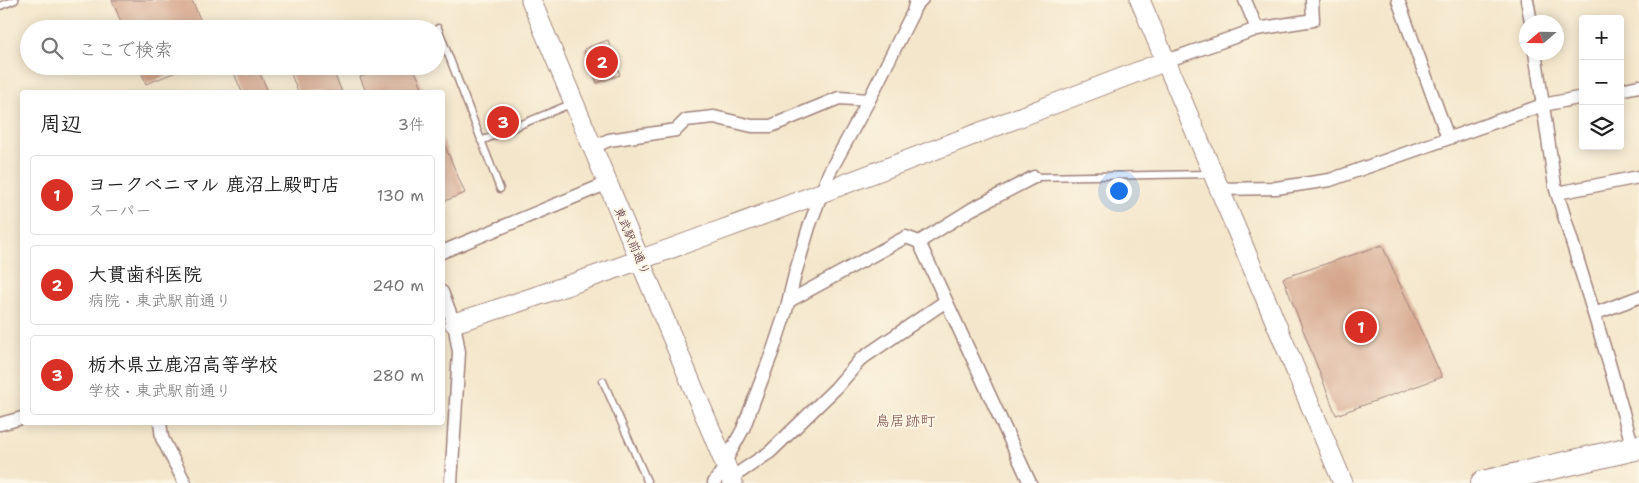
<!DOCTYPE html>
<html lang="ja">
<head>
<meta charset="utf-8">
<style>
	:root { --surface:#fff; --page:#f6f6f6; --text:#222; --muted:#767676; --line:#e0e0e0; --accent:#d93025 }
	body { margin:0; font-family:"Shantell Sans","Klee One",sans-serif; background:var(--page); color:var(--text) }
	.controls { position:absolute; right:15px; top:15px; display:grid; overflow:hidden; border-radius:5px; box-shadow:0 2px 12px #0003 }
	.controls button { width:45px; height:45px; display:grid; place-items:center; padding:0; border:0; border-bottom:1px solid var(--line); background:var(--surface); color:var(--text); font:25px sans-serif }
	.compass { position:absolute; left:1519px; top:15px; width:45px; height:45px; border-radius:50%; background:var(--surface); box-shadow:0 2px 12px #0003; rotate:250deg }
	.you { position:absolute; left:1118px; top:190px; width:18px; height:18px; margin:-12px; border:4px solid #fff; border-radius:50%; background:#1a73e8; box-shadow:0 0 0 8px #1a73e833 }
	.badge { display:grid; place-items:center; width:32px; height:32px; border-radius:50%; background:var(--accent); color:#fff; font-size:16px; font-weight:700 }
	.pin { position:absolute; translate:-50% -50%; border:2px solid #fff; box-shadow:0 1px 5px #0006 }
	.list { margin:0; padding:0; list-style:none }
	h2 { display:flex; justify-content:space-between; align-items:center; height:65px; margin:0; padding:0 20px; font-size:21px }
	h2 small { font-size:16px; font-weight:400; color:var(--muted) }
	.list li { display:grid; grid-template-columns:32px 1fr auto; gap:15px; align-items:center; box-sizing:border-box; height:80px; margin:0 10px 10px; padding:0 10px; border:1px solid var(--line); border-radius:5px }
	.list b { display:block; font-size:19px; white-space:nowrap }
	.list p { margin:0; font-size:16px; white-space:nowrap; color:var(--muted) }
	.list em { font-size:16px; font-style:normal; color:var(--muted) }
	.icon { flex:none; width:28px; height:28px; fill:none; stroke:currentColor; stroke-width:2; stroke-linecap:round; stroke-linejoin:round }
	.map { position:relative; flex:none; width:1639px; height:483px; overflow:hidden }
	.search { position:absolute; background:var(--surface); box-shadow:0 2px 12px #0003; left:20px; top:20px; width:425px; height:55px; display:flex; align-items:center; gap:12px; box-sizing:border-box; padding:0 18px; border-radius:28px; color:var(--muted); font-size:19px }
	.panel { position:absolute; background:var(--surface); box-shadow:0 2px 12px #0003; left:20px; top:90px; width:425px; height:335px; border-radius:5px }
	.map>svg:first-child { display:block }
</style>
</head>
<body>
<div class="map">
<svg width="1639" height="483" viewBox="0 0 1639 483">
	<rect width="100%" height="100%" fill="#fcf5e5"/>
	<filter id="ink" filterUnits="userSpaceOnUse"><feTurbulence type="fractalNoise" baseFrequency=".02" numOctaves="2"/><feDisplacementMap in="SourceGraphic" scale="10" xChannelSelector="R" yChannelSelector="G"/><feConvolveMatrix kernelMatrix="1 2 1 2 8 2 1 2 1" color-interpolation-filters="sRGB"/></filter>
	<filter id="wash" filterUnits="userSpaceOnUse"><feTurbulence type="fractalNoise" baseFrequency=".0096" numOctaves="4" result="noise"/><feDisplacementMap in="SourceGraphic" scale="20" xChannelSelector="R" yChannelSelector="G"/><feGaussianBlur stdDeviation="1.12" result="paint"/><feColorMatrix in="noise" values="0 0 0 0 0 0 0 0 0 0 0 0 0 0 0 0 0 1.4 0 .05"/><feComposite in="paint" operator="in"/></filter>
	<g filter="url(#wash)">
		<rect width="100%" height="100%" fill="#f4e6cb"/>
		<g id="blocks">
			<!-- building -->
			<path fill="#d5a68c" d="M112,0H192L204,29H124Z
				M608,40L620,75L597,83L584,49Z
				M139,66H188V67L146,84Z
				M231,66H257L268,92H242Z
				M302,66H331L342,92H298L291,74L303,69Z
				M386,66H413L424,92H366L360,77Z
				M442,139L465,193L442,202Z
				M1382,245L1442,377L1336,415L1283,278Z"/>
		</g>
	</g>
	<g filter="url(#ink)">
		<use href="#blocks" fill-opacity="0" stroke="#9f827b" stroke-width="1"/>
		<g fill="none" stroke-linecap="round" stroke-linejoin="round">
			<defs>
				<path id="lane" d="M0,6L15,0
					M916,10L925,0
					M438,28L500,189
					M481,141L573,103
					M1034,177L1210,174
					M603,381L648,483"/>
				<path id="street" d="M1245,0L1257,29
					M1398,0L1448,138
					M1527,0L1531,22
					M1535,52L1555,186L1609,363L1633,448
					M1166,61L1257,29L1313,20L1312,0
					M1620,90L1639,86
					M593,147L609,140L676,130L686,120L714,117L752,126H771L839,98L869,100
					M1219,189L1276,188L1330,180L1543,105L1583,97
					M1557,193L1639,177
					M919,242L1030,483
					M442,252L608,183
					M442,292L454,323L459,352L451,483
					M789,301L906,237L919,242L972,209L1034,177
					M1594,314L1639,297
					M160,422L162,438L185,483
					M0,424L22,418
					M731,478L770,452L836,388L861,359L946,301
					M714,483L722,471L725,462L743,429L773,350L786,311L795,274L809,227L829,173L869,100L913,12L916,0"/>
				<path id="secondary" d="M531,0L733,483
					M1140,0L1343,483
					M454,323C545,295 635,262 724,229C872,175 1019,117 1166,61"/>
				<path id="highway" d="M1483,483L1639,447"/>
			</defs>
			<!-- lane casing -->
			<use href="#lane" stroke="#9f827b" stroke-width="9"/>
			<!-- street casing -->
			<use href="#street" stroke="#9f827b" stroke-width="15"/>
			<!-- secondary casing -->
			<use href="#secondary" stroke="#9f827b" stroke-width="21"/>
			<!-- highway casing -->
			<use href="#highway" stroke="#9f827b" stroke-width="26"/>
			<!-- lane -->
			<use href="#lane" stroke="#fff" stroke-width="6"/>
			<!-- street -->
			<use href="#street" stroke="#fff" stroke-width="12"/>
			<!-- secondary -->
			<use href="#secondary" stroke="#fff" stroke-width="19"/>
			<!-- highway -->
			<use href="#highway" stroke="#fff" stroke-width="24"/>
		</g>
	</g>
	<g text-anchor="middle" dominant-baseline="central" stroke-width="4" stroke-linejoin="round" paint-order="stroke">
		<!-- street labels -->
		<g font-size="12" fill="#4a1f2b" stroke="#fcf5e5">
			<text transform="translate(632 241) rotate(67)">東武駅前通り</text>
		</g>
		<!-- quarter labels -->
		<g font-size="15" fill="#7b4e4d" stroke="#fcf5e5">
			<text x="905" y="421">鳥居跡町</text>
		</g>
	</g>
</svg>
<div class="controls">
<button>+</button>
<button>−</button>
<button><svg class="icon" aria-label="layers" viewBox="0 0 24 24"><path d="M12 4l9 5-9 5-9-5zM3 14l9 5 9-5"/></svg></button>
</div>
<svg class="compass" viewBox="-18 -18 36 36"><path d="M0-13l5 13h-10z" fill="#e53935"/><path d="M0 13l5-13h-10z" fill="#767676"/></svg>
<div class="you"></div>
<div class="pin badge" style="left:1361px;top:327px">1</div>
<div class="pin badge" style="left:602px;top:62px">2</div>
<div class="pin badge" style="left:503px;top:122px">3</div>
<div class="search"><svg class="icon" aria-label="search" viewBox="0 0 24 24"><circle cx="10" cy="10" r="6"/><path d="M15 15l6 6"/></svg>ここで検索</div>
<section class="panel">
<h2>周辺<small>3件</small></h2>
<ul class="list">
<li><span class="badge">1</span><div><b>ヨークベニマル 鹿沼上殿町店</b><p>スーパー</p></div><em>130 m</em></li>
<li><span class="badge">2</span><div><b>大貫歯科医院</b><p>病院 · 東武駅前通り</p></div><em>240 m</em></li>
<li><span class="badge">3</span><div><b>栃木県立鹿沼高等学校</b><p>学校 · 東武駅前通り</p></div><em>280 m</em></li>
</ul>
</section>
</div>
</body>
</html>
